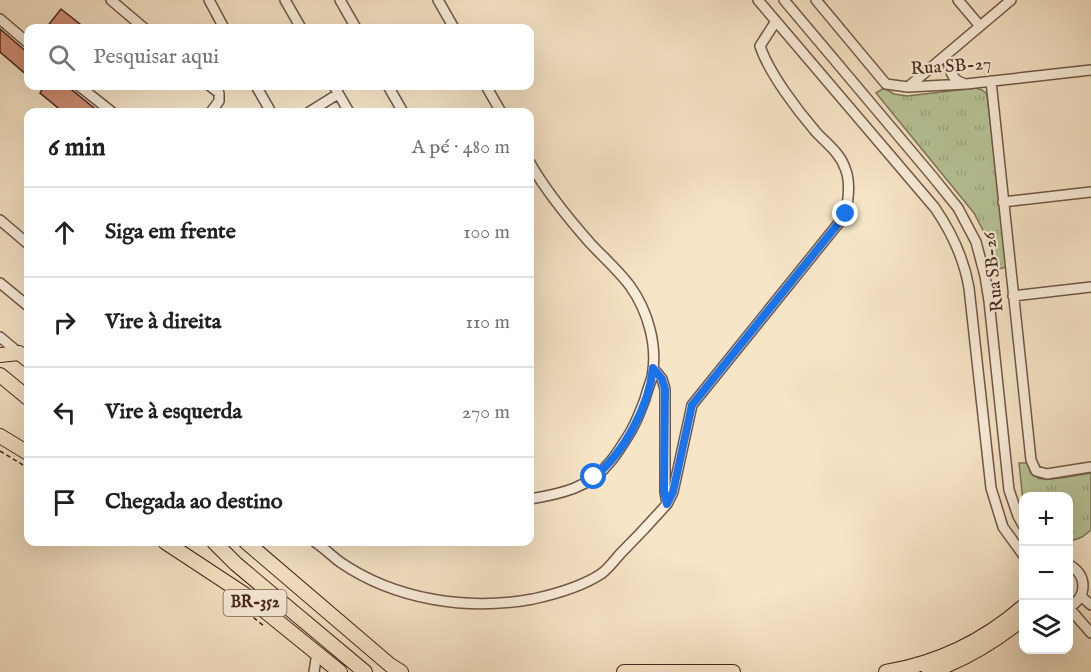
<!DOCTYPE html>
<html lang="pt">
<head>
<meta charset="utf-8">
<style>
	:root { --surface:#fff; --page:#f2f2f2; --text:#202124; --muted:#757577; --line:#e0e0e0 }
	body { margin:0; font-family:"IM FELL English",serif; background:var(--page); color:var(--text) }
	.controls { position:absolute; right:18px; bottom:18px; display:grid; overflow:hidden; border-radius:12px; box-shadow:0 6px 24px #0002 }
	.controls button { width:54px; height:54px; display:grid; place-items:center; padding:0; border:0; border-bottom:2px solid var(--line); background:var(--surface); color:var(--text); font:30px sans-serif }
	.stop { position:absolute; width:18px; height:18px; margin:-14px; border:4px solid #1a73e8; border-radius:50%; background:#fff }
	.stop.end { background:#1a73e8; border-color:#fff; box-shadow:0 2px 6px #0008 }
	.list { margin:0; padding:0; list-style:none }
	h2 { display:flex; justify-content:space-between; align-items:center; height:78px; margin:0; padding:0 24px; font-size:26px }
	h2 small { font-size:20px; font-weight:400; color:var(--muted) }
	.list li { display:grid; grid-template-columns:39px 1fr auto; gap:18px; align-items:center; box-sizing:border-box; height:90px; padding:0 24px; border-top:2px solid var(--line) }
	.list b { display:block; font-size:22px; white-space:nowrap }
	.list em { font-size:20px; font-style:normal; color:var(--muted) }
	.icon { flex:none; width:33px; height:33px; fill:none; stroke:currentColor; stroke-width:2; stroke-linecap:round; stroke-linejoin:round }
	.map { position:relative; flex:none; width:1091px; height:672px; overflow:hidden }
	.search { position:absolute; background:var(--surface); box-shadow:0 6px 24px #0002; left:24px; top:24px; width:510px; height:66px; display:flex; align-items:center; gap:15px; box-sizing:border-box; padding:0 21px; border-radius:12px; color:var(--muted); font-size:22px }
	.panel { position:absolute; background:var(--surface); box-shadow:0 6px 24px #0002; left:24px; top:108px; width:510px; height:438px; border-radius:12px }
	.map>svg:first-child { display:block }
</style>
</head>
<body>
<div class="map">
<svg width="1091" height="672" viewBox="0 0 1091 672">
	<defs>
		<pattern id="park-tufts" width="24" height="20" patternUnits="userSpaceOnUse" patternTransform="scale(1.5)"><rect width="24" height="20" fill="#b8c699"/><path d="M3 7l-1-3M5 7V3M7 7l1-3M15 17l-1-3M17 17v-4M19 17l1-3" fill="none" stroke="#9faa83"/></pattern>
	</defs>
	<rect width="100%" height="100%" fill="#f7e5c7"/>
	<filter id="stains"><feTurbulence type="fractalNoise" baseFrequency=".00333" numOctaves="4"/><feColorMatrix values="0 0 0 0 .2 0 0 0 0 .09 0 0 0 0 .02 0 0 0 .5 -.17"/></filter>
	<radialGradient id="worn" r=".72"><stop offset=".6" stop-color="#630" stop-opacity="0"/><stop offset="1" stop-color="#630" stop-opacity=".3"/></radialGradient>
	<!-- park -->
	<path fill="url(#park-tufts)" stroke="#7e765a" stroke-width="1.5" d="M884,88L894,94L907,96L976,88L982,90L987,94L1007,267L998,269L991,246L974,213L876,93Z
		M1019,463H1028C1029,470 1032,475 1038,478C1047,482 1080,475 1091,473V530L1082,537L1069,542L1068,496H1024L1023,501Z"/>
	<!-- building -->
	<path fill="#d59077" stroke="#44261c" stroke-width="1.5" d="M61,9L85,28H46Z
		M0,29L28,53V76L0,52Z
		M40,86H67L99,112H63L40,93L43,88Z"/>
	<g fill="none" stroke-linecap="round" stroke-linejoin="round">
		<defs>
			<path id="minor" d="M111,0L144,28
				M209,0L224,28
				M285,0L301,28
				M340,0L356,28
				M438,0L454,28
				M758,0L935,208C952,233 964,258 969,288L991,488L1003,527L1024,556
				M784,0L933,177L958,208L976,242L985,276L989,301L1009,490L1018,516L1024,527
				M816,0L886,84L908,87L966,84L1091,70
				M958,0L980,26
				M0,19L28,43
				M947,55C949,66 950,80 963,83
				M991,81L1031,460L1036,471L1047,474L1091,467
				M79,86L112,112
				M210,86L219,93V101L211,112
				M256,86L271,112
				M334,86L349,112
				M388,86L403,112
				M486,86L501,112
				M908,87L1011,0
				M309,112L338,94
				M530,163C546,191 568,218 590,243C603,257 619,271 630,286C648,311 658,346 652,377C650,384 647,391 645,399C640,412 636,424 628,436C622,445 617,454 610,462C590,488 560,494 530,499
				M1003,202L1091,192
				M0,220L28,244
				M0,283L28,306
				M1013,296L1091,287
				M0,337L19,353
				M653,368L662,379L665,389V492L667,504
				M315,542C324,548 332,556 340,562C395,600 468,611 533,599C556,594 581,587 601,574C608,569 614,561 620,554C636,538 652,521 667,504L673,492L692,405L846,214C848,199 851,182 845,168C840,153 826,143 816,132C797,110 769,73 760,46L776,21
				M1068,564C1088,575 1088,597 1068,608
				M1081,596L1091,605
				M1069,608L1091,633
				M314,672L317,653"/>
			<path id="highway" d="M0,355L19,353L28,360
				M0,375L28,398
				M0,436L28,453
				M165,542L244,594L340,672
				M214,542L236,564L365,672
				M246,542L390,665L401,672
				M624,672H733
				M886,672C939,663 983,642 1024,606
				M929,672C965,660 994,642 1024,618"/>
		</defs>
		<!-- minor casing -->
		<use href="#minor" stroke="#715647" stroke-width="12"/>
		<!-- highway casing -->
		<use href="#highway" stroke="#44261c" stroke-width="16"/>
		<!-- path -->
		<path stroke="#44261c" stroke-width="1.5" stroke-dasharray="4.5 3" stroke-linecap="butt" d="M0,451L28,468
			M148,542L155,546
			M230,599L264,626"/>
		<!-- minor -->
		<use href="#minor" stroke="#faeedb" stroke-width="9"/>
		<!-- highway -->
		<use href="#highway" stroke="#f7e5c7" stroke-width="14"/>
	</g>
	<g fill="none" stroke-linecap="round" stroke-linejoin="round">
		<!-- route -->
		<path stroke="#1a73e8" stroke-width="8" d="M594,477C624,453 649,406 653,368L662,379L665,389L664,492L667,504L673,492L692,405L846,214"/>
	</g>
	<g text-anchor="middle" dominant-baseline="central" stroke-width="4.5" stroke-linejoin="round" paint-order="stroke">
		<!-- shield labels -->
		<rect fill="#faeedb" stroke="#7b6255" stroke-width="1.5" x="223.5" y="590" width="63" height="26" rx="4.5"/>
		<g font-size="16" font-weight="bold" fill="#44261c">
			<text x="255" y="603">BR-352</text>
		</g>
		<!-- street labels -->
		<g font-size="18" fill="#44261c" stroke="#faeedb">
			<text transform="translate(951 67) rotate(-4)">Rua SB-27</text>
			<text transform="translate(994 272) rotate(-96)">Rua SB-26</text>
		</g>
	</g>
	<rect width="100%" height="100%" filter="url(#stains)"/>
	<rect width="100%" height="100%" fill="url(#worn)"/>
</svg>
<div class="controls">
<button>+</button>
<button>−</button>
<button><svg class="icon" aria-label="layers" viewBox="0 0 24 24"><path d="M12 4l9 5-9 5-9-5zM3 14l9 5 9-5"/></svg></button>
</div>
<div class="stop" style="left:594px;top:477px"></div>
<div class="stop end" style="left:846px;top:214px"></div>
<div class="search"><svg class="icon" aria-label="search" viewBox="0 0 24 24"><circle cx="10" cy="10" r="6"/><path d="M15 15l6 6"/></svg>Pesquisar aqui</div>
<section class="panel">
<h2>6 min<small>A pé · 480 m</small></h2>
<ul class="list">
<li><svg class="icon" aria-label="ahead" viewBox="0 0 24 24"><path d="M12 20V5M6 11l6-6 6 6"/></svg><div><b>Siga em frente</b></div><em>100 m</em></li>
<li><svg class="icon" aria-label="right" viewBox="0 0 24 24"><path d="M7 20v-9h11M14 6l5 5-5 5"/></svg><div><b>Vire à direita</b></div><em>110 m</em></li>
<li><svg class="icon" aria-label="left" viewBox="0 0 24 24"><path d="M17 20v-9H6M10 6l-5 5 5 5"/></svg><div><b>Vire à esquerda</b></div><em>270 m</em></li>
<li><svg class="icon" aria-label="arrive" viewBox="0 0 24 24"><path d="M6 21V4h12l-3 4 3 4H6"/></svg><div><b>Chegada ao destino</b></div></li>
</ul>
</section>
</div>
</body>
</html>
